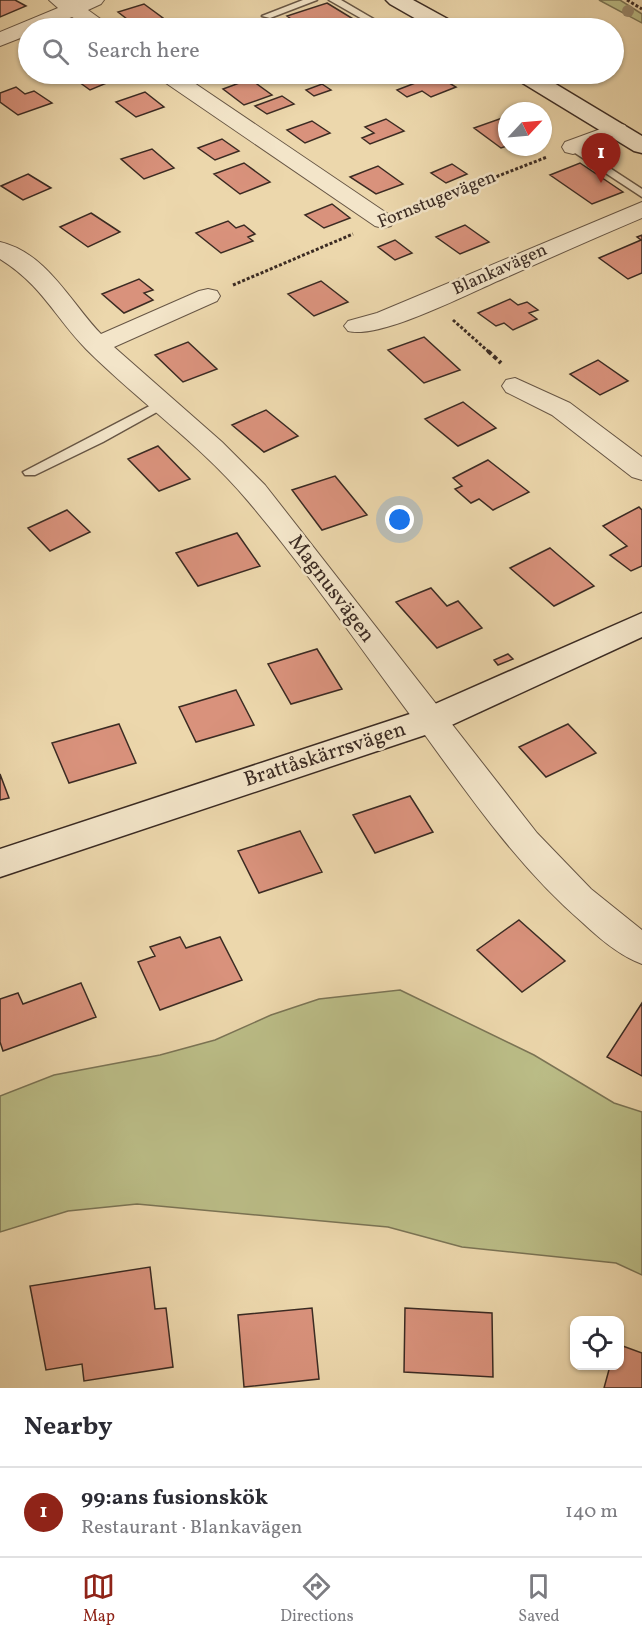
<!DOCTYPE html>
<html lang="en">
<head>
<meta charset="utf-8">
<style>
	:root { --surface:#fff; --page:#f2f2f3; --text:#2b2b33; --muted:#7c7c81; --line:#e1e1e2; --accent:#8f2418 }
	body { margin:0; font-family:Vollkorn,serif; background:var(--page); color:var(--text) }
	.controls { position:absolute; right:18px; bottom:18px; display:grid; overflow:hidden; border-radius:12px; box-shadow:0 2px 4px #0004 }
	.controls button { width:54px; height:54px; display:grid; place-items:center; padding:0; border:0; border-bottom:2px solid var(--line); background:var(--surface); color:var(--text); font:30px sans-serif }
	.compass { position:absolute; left:498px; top:102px; width:54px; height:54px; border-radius:50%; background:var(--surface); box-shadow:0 2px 4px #0004; rotate:64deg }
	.you { position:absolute; left:400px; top:520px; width:21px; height:21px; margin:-15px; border:4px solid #fff; border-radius:50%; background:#1a73e8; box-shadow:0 0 0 9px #1a73e833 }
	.badge { display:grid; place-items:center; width:39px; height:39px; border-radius:50%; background:var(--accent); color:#fff; font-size:20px; font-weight:700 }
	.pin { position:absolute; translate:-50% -50px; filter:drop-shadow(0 2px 3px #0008) }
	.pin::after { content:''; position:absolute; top:32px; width:21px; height:18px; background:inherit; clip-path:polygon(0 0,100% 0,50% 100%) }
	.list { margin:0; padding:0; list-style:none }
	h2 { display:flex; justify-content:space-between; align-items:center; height:78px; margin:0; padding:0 24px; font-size:26px }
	h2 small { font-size:20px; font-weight:400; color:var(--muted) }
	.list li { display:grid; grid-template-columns:39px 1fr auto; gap:18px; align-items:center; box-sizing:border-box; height:90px; padding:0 24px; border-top:2px solid var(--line) }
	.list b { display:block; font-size:22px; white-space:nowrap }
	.list p { margin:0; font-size:20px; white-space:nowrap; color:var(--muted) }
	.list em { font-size:20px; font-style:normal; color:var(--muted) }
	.icon { flex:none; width:33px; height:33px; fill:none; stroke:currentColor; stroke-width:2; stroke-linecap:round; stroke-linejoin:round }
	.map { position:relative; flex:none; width:642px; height:1388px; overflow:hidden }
	.search { position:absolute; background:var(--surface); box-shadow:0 2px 4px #0004; left:18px; right:18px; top:18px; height:66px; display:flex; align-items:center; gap:15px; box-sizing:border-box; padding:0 21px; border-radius:33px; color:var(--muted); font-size:22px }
	.sheet { height:168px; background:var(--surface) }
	nav { display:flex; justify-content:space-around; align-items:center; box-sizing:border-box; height:84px; border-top:2px solid var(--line); background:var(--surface); font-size:16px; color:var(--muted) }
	nav a { display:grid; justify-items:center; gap:3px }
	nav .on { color:var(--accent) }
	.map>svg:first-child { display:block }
</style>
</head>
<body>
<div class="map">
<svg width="642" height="1388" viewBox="0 0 642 1388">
	<rect width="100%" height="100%" fill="#ecd7ac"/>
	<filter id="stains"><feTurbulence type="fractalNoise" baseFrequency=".00333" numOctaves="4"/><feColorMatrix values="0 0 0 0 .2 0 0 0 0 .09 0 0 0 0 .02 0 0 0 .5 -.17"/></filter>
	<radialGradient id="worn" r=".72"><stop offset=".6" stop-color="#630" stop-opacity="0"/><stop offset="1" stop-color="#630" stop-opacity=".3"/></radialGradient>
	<!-- green -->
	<path fill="#bbbd87" stroke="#7b7455" stroke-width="1.5" d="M599,0H620L642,14V23Z
		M400,990L534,1055L614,1103L642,1112V1275L616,1263L462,1247L388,1227L137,1204L68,1211L0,1232V1096L54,1075L160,1055L215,1040L271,1015L319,999Z"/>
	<!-- building -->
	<path fill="#d9927c" stroke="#3b2b23" stroke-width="1.5" d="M0,0H15L26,6L0,17Z
		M327,3L368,28H321L308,21L298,24L287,16Z
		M144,4L163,18L136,26L118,12Z
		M68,74H124L126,75L90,90Z
		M436,75L456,87L431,97L422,91L407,97L397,90Z
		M250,79L272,95L244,105L223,89Z
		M322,84L331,90L314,96L306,90Z
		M16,87L25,94L34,91L52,103L18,115L0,102V93Z
		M145,92L164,107L136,117L116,102Z
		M282,96L294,104L267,114L255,106Z
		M505,117L507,118V146L501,148L474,128Z
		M386,119L404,131L370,144L362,138L374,133L365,127Z
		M312,121L330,133L305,143L287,130Z
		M222,139L239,151L215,160L198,148Z
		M152,149L174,168L144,179L121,159Z
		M244,163L270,182L240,194L214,174Z
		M580,163L623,192L592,204L550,175Z
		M452,164L467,174L446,183L431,173Z
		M378,166L403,184L376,194L350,177Z
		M28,174L51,188L23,200L1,186Z
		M332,204L350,218L324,228L305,215Z
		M91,213L120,232L88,247L60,227Z
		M228,221L236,228L244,225L255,234L248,237L253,241L221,253L196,233Z
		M465,225L489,242L460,254L436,237Z
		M642,235V273L628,279L599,258L641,240L637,237Z
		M395,240L412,253L395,260L378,247Z
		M139,279L153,290L144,293L153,300L124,313L102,294Z
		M321,281L348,302L314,316L288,294Z
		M510,299L518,305L527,302L538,310L529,313L537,319L513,330L504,323L496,326L478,313Z
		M424,337L460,370L424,383L388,350Z
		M188,342L217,369L183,382L155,355Z
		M598,360L628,381L600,395L570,374Z
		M463,402L496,428L458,446L425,419Z
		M266,410L298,436L264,452L232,425Z
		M158,446L190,479L159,491L128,459Z
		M488,460L529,492L493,510L479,499L471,503L455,489L462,486L453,478Z
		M335,476L367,515L322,530L292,490Z
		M639,507L642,510V566L631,571L610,555L627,546L603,526Z
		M67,510L90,532L50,551L28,528Z
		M237,533L260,566L198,586L176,553Z
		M550,548L594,586L554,606L510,568Z
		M431,588L447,606L458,601L482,628L437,648L396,602Z
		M317,649L342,689L291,704L268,664Z
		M508,654L513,659L498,665L494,660Z
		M236,690L254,725L196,742L179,707Z
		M119,724L136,763L69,783L52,743Z
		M568,724L596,753L546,777L519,747Z
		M0,774L9,798L0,800Z
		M410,796L433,832L375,853L353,815Z
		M300,831L322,872L259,893L238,851Z
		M519,920L565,961L522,992L477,950Z
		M180,937L186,948L220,937L242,980L160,1010L138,962L155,956L150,947Z
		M81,983L96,1017L3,1051L0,1042V999L18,993L23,1004Z
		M642,1003V1076L607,1057Z
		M150,1267L155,1309L166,1308L173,1367L84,1381L82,1364L46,1370L30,1286Z
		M312,1308L319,1379L244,1387L238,1315Z
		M405,1308L492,1313L493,1377L404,1372Z
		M620,1345L642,1353V1388H604L610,1366H620Z"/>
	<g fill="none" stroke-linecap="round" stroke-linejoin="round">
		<defs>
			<path id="lane" d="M303,0H317L270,18L262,16Z
				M329,0H341L389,28H378Z
				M573,144L642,189V197L569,149L568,147Z
				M161,400L166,401L167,404L166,407L103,442L35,475H25L23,472Z"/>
			<path id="street" d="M49,0H104L101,4L88,10L113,28H90L72,17L45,28H28V35L0,46V32L58,8Z
				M158,74H181L391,216L395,221L391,226L383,228L375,226L160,79Z
				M617,123L625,125L628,130L625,135L573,154L565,152L562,147L565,142Z
				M642,202V218C597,237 552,257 507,277C473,291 381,340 348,331L344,326L348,321L377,313Z
				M0,242C47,253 70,302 101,334L199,291L208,289L217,291L220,296L217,301L114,347L222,442L265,485L537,833L591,889L642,930V964C620,956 600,939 583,923C517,866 468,794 417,724C361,649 308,572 248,501C200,444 138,401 86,349C54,316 42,285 0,259Z
				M515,378L570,403L642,457V480L632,477L552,415L506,392L502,386L506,380Z"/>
			<path id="secondary" d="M386,0H413L455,23L458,28H432L390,4Z
				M513,74H539L642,136V153L634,151L516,79Z
				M642,613V637L443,729L0,877V849L419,711Z"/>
		</defs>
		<!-- lane casing -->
		<use href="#lane" stroke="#675645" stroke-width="3"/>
		<!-- street casing -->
		<use href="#street" stroke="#675645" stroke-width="2"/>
		<!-- secondary casing -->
		<use href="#secondary" stroke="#3b2b23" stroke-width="3"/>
		<!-- path-far1 -->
		<path stroke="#3b2b23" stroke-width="3" stroke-dasharray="3 2" stroke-linecap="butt" d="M627,0L642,9
			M408,211L547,157
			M233,285L353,234
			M453,320L490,353"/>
		<!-- path -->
		<path stroke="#3b2b23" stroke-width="4" stroke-dasharray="4.5 3" stroke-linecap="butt" d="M488,351L501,363"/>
		<!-- lane -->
		<use href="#lane" fill="#f3e5c9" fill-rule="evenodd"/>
		<!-- street -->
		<use href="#street" fill="#f3e5c9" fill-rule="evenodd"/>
		<!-- secondary -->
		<use href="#secondary" fill="#f3e5c9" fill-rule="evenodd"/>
	</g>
	<!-- trees -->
	<circle fill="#99886c" cx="628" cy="11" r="6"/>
	<g text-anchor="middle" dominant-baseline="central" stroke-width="5" stroke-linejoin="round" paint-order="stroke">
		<!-- far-street labels -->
		<g font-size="18" fill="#3b2b23" stroke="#f3e5c9">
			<text transform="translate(437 200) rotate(-22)">Fornstugevägen</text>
			<text transform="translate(500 270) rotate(-24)">Blankavägen</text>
		</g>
		<!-- street labels -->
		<g font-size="21" fill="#3b2b23" stroke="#f3e5c9">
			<text transform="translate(331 589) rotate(53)">Magnusvägen</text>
			<text transform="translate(325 755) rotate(-18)">Brattåskärrsvägen</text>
		</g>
	</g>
	<rect width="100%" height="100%" filter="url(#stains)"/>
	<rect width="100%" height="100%" fill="url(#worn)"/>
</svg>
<div class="controls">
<button><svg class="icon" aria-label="locate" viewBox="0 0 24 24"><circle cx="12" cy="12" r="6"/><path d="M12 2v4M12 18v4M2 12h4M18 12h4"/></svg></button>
</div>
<svg class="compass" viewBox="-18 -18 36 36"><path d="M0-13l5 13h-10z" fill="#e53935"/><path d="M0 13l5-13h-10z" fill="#7c7c81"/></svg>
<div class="you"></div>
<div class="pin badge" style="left:601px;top:183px">1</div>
<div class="search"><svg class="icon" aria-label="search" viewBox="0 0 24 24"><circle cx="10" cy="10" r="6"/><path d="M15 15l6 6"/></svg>Search here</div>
</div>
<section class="sheet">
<h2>Nearby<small></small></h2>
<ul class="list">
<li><span class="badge">1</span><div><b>99:ans fusionskök</b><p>Restaurant · Blankavägen</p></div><em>140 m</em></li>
</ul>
</section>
<nav>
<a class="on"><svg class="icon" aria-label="map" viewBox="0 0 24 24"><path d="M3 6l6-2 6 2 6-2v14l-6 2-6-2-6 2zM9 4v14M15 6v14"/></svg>Map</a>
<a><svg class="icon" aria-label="directions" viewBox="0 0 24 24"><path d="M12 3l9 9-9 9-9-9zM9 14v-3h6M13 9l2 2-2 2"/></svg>Directions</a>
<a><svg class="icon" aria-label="saved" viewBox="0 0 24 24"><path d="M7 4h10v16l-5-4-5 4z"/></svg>Saved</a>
</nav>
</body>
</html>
